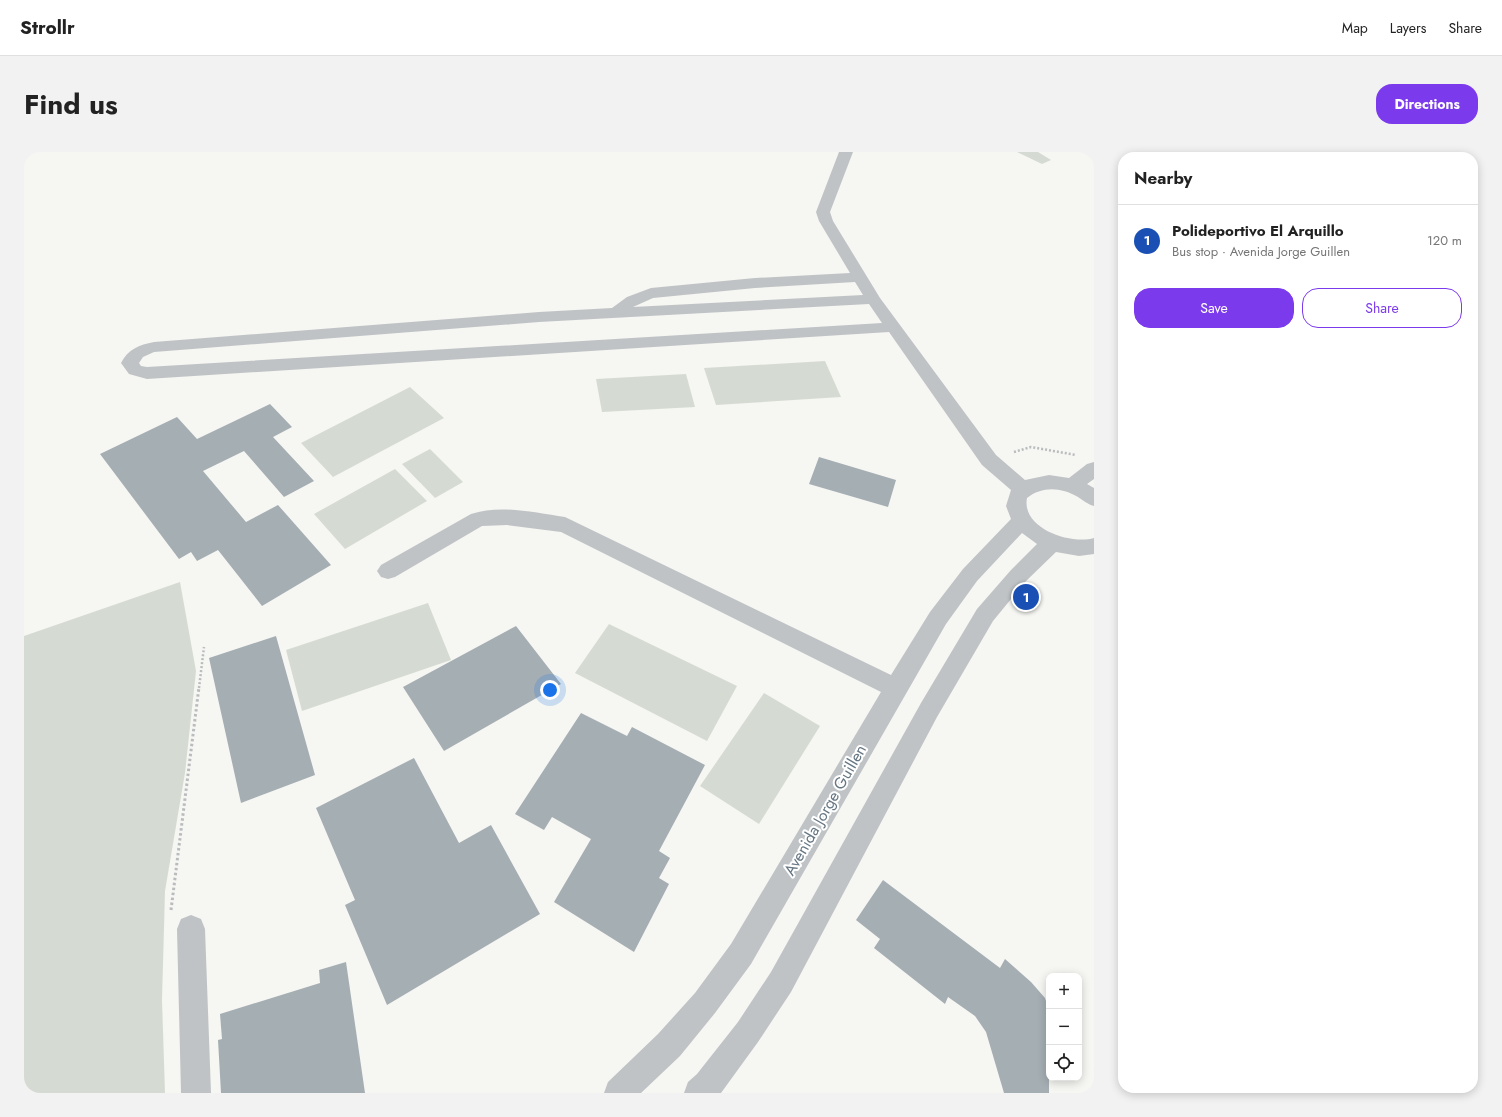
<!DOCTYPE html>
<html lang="en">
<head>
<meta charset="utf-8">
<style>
	:root { --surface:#fff; --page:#f2f2f2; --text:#222; --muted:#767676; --line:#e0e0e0; --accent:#7c3aed }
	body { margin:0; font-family:Jost,sans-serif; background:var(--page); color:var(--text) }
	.controls { position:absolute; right:12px; bottom:12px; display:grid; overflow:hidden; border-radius:8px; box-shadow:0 2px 10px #0003 }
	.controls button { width:36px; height:36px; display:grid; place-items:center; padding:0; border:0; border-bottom:1px solid var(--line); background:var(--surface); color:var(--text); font:20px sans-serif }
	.you { position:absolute; left:526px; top:538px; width:14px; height:14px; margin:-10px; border:3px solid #fff; border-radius:50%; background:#1a73e8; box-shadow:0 0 0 6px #1a73e833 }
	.badge { display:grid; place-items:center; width:26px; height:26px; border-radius:50%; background:var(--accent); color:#fff; font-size:13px; font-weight:700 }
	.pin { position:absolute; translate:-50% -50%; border:2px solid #fff; box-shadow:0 1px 4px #0006 }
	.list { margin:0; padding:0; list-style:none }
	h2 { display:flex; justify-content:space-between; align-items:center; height:52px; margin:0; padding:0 16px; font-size:17px }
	h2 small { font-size:13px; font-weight:400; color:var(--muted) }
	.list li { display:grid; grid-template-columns:26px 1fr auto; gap:12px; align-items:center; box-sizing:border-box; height:72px; padding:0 16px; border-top:1px solid var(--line) }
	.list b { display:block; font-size:15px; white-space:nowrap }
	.list p { margin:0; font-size:13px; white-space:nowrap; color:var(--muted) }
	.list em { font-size:13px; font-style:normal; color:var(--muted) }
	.actions { display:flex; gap:8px; padding:12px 16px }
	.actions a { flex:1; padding:9px 0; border:1px solid var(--accent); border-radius:16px; text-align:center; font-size:14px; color:var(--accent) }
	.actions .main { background:var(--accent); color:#fff }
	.icon { flex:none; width:22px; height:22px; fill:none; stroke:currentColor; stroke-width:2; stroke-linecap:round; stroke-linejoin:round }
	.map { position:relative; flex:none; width:1070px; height:941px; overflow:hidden; border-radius:16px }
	header { display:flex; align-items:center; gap:24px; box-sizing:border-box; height:56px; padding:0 20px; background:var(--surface); border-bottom:1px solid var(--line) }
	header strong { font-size:19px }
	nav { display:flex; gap:22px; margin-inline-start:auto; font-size:14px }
	.intro { display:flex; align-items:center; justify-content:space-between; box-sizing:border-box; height:96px; padding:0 24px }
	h1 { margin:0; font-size:28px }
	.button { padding:10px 18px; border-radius:16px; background:var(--accent); color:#fff; font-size:14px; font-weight:700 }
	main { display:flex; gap:24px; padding:0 24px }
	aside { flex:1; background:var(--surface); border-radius:16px; box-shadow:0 2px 10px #0003 }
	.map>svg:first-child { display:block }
</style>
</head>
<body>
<header>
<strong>Strollr</strong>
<nav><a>Map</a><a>Layers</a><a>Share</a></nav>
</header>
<div class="intro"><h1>Find us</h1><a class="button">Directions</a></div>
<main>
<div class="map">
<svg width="1070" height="941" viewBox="0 0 1070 941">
	<rect width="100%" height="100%" fill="#f6f6f2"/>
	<!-- green -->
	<path fill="#d5dbd2" d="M993,0H1014L1027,8L1018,12Z
		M801,209L817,245L692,253L680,216Z
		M662,222L671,255L578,260L572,227Z
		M386,235L420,266L309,325L277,291Z
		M406,297L439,330L411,346L378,312Z
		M371,317L403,349L321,397L290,362Z
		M156,430L172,519L161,621L141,739L138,848L141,941H0V484Z
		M404,451L427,508L278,559L262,498Z
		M585,472L713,534L683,589L551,521Z
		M740,541L796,574L735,672L676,634Z"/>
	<!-- building -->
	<path fill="#a5aeb3" d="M246,252L268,275L249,285L290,329L260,345L220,299L179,319L222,370L254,353L307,413L238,454L194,398L173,409L167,400L155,407L76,302L153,265L173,287Z
		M795,305L872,328L864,355L785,332Z
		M492,474L537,532L420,599L379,535Z
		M252,484L291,623L217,651L185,506Z
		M557,561L603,584L608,575L681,613L635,699L646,706L635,726L645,732L610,800L530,750L567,687L528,665L520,678L491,662Z
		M390,606L435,691L467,673L516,762L363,853L321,753L331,748L292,656Z
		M859,728L976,816L981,807L1007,830L1021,846L1025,858V941H980L962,880L951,864L924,845L921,852L850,796L856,787L832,768Z
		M322,810L341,941H197L194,888L198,887L196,862L296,831L295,818Z"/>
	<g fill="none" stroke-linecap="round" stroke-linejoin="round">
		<!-- path-far1 -->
		<path stroke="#b9bcbe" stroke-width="2.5" stroke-dasharray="2 2" stroke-linecap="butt" d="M990,300L1007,295L1052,303
			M175,536L180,495"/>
		<!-- path -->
		<path stroke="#b9bcbe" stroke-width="3" stroke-dasharray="2.5 2.5" stroke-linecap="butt" d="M147,758L175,535"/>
		<!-- minor -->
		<path fill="#bfc3c6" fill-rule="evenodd" d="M815,0H829L806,60L809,69L856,146L972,303L1001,328L1025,323L1045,326L1063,312L1070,310V327L1063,332L1070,336V354C1063,352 1059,348 1054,345C1037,335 1018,334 1003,346C997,376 1046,393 1070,386V402L1055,404L1032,400L1001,430L969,469L913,565L767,840L734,890L697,941H660L664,930L673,922L714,870L747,820L897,551L953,457L987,418L1013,392L998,381L953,429L922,472L727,812L691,861L656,904L617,941H580L584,930L634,882L671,841L707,792L857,540L537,380L483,373L458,374L371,425L364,427L357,425L353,419L357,413L447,362C477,352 511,361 541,365L867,523L906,460L939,417L987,367L982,354L987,338L958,313L865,180L123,227L105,222L97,211C104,197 115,193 130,190L515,160L588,156L603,145L627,136L731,126L826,121L795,69L792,60ZM831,130L839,143L609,155L629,146L731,136ZM845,152L858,171L123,215L117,214L115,211L119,205L130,200L515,170Z
			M167,763L177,767L181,777L187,941H157L153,777L157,767Z"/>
	</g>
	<g text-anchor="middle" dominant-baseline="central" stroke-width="4" stroke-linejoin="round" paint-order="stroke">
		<!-- street labels -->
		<g font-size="16" fill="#667783" stroke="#fff">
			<text transform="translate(801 658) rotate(-60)">Avenida Jorge Guillen</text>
		</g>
	</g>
</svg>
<div class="controls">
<button>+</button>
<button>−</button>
<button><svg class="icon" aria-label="locate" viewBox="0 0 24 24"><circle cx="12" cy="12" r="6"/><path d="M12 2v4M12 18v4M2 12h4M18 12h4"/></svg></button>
</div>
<div class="you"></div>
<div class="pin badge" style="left:1002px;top:445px;background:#1a4fb4">1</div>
</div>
<aside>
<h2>Nearby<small></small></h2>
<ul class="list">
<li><span class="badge" style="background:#1a4fb4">1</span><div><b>Polideportivo El Arquillo</b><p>Bus stop · Avenida Jorge Guillen</p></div><em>120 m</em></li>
</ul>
<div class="actions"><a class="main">Save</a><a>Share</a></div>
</aside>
</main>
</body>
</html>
